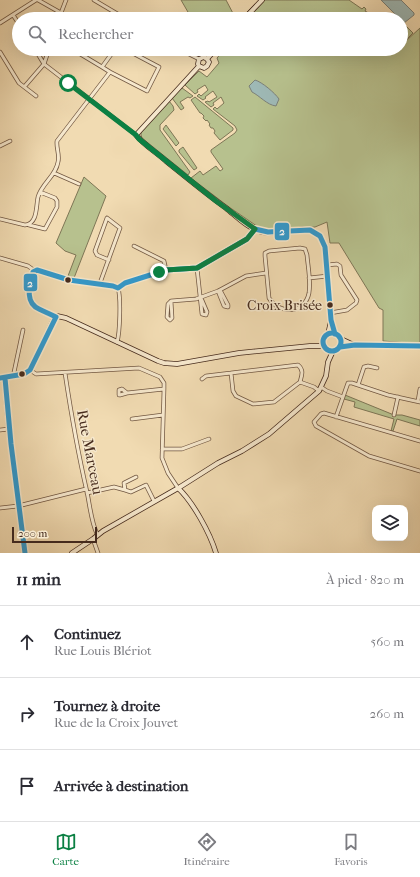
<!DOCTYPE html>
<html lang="fr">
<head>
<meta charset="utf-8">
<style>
	:root { --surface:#fff; --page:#f2f2f3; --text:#2b2b33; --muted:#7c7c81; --line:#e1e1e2; --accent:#0b8043 }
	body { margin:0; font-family:"IM FELL French Canon",serif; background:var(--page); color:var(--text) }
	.controls { position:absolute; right:12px; bottom:12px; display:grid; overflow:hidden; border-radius:8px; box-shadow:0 4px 16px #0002 }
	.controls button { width:36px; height:36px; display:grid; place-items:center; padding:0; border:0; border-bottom:1px solid var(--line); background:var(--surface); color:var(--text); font:20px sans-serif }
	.scale { position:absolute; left:12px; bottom:10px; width:85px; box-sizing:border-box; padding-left:4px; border:2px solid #462b1d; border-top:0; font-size:11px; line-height:14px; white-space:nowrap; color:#462b1d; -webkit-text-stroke:3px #f6e8cd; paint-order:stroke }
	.stop { position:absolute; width:12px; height:12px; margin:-9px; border:3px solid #0b8043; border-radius:50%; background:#fff }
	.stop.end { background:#0b8043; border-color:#fff; box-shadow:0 1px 4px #0008 }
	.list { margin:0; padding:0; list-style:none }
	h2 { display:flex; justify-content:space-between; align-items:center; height:52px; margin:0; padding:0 16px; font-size:17px }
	h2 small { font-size:13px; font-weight:400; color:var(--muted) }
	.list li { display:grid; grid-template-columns:26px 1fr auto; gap:12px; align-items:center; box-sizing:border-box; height:72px; padding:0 16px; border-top:1px solid var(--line) }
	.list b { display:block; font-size:15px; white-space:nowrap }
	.list p { margin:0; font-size:13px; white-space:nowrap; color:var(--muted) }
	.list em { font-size:13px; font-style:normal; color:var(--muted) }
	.icon { flex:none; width:22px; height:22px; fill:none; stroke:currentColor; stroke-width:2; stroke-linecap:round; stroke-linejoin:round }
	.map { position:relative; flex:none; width:420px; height:553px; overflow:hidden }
	.search { position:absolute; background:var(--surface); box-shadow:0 4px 16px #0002; left:12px; right:12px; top:12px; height:44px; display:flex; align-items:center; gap:10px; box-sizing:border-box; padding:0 14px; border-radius:22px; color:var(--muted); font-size:15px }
	.sheet { height:268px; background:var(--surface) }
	nav { display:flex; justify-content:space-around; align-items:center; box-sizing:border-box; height:56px; border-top:1px solid var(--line); background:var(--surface); font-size:11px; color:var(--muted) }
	nav a { display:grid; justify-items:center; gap:2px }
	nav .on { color:var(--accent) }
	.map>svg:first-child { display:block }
</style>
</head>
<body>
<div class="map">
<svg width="420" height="553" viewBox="0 0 420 553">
	<rect width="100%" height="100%" fill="#f1dbb2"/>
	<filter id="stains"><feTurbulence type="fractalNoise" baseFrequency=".005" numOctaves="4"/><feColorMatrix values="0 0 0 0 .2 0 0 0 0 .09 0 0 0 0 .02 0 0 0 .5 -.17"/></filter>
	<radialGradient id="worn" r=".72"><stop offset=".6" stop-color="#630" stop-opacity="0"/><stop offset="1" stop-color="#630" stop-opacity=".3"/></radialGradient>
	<!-- green -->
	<path fill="#b7c18e" stroke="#7e7656" d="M181,0H226L236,19H192Z
		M259,0H349L362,9L364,7L366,9L365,11L374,16L376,15L380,19H375L368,14L374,19H240Z
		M401,21L413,33L407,39L401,36Z
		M420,28V344L383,341V310L379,308L339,243H330L327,222L315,227L264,231L229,207L191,178L200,171L203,175L216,166L220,171L223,169L211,152V150L235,133L237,130L235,126L213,109L215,107L217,109L224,103L221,97L213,103L214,105L211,107L205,102L208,101L209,102L217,97L213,91L205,97L206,98L203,100L197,96L199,94L201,96L208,90L205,85L197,90L198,92L195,94L185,85L199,71L207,77L219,63L217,58L225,49H401V37L407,40Z
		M182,88L193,96L190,98L188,97L180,102L184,108L181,110L172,98Z
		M195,97L233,128V130L220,140L214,133L215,131L213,128H211L209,125L210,124L207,120L206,121L203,118L204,116L201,113H200L191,100Z
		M169,101L173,106L174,110L160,125V130L190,172L188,175L142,138L141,135V131Z
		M166,125L179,143L176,146L163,129Z
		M183,147L197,168L194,170L179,152V150Z
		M84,177L106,196L74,278L68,276L76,255L65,251L56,243Z
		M345,395L394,415H402L420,420V426L397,419L393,431H391L394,419L354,407L355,402L344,399Z"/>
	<!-- water -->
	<path fill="#9eb9b6" stroke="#7b8079" d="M381,0H401L414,13V15L404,23Z
		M255,80C262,82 275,93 279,99L276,106C267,105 260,96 252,92L249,86Z"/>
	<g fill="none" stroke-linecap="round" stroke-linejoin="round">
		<defs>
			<path id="street" d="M38,0L61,13L66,0
				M94,0L126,19
				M13,15L19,24
				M59,19L61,13
				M0,23L36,0
				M49,49L44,64L136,135
				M72,49L102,67
				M179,49L199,59
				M0,52L19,83L36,96
				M110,72L147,91L159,67L125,49
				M25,86L44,64L35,49
				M0,146L10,141
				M54,173L79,184
				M0,219L25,225C38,224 36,205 38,197C42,183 56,176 58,162C60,155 56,148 57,141L110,72L102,67L115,49
				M29,225L45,229L57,207V201L55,198L40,192
				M134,246L164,261L166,270
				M300,248L305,249L307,255C308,267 311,281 309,293C305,314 279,315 269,298L265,256V253L269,251Z
				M0,258L28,266L35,271L37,270L69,280L113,286L118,288
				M327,265L337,264L340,266L341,275L357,300L356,303L347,310L330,313
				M197,268L202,314L206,315L207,312L201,298
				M35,271L33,272C30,285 23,302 39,309C45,311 50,313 56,317
				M309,278L328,276
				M100,283L120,228L107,218L95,251L97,255L109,260
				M118,288L125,283L159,272L166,270L197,268L247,239L255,229
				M218,291L224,306L228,307V305L220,290
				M171,301L172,318L170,320L167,317L168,304L171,301L196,299L218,291L246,276L266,273
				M117,342C120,333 121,297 118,288
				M30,370L36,374L139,368L160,377L164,383V389L162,458L168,473L178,488
				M65,373C71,413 78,453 87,492C90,506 91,521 97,534
				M231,373L233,391L236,396L253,404L274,402L300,382L314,387L319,391
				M13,377L23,330
				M202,379L206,376L298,365C304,370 302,375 300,382
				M358,385L364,367L368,366L377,368
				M321,387L327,391L343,397L336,417
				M127,393L120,395H119V390L122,389L127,393L164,389
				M343,397L348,383H352L388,395L420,402
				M418,401L420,389
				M394,415L398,397
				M132,419L163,415
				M0,430L9,429
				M420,441L324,413L321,414L314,422L316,426L369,456L420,471
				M162,449H182L209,439
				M136,477L124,483L125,490L131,492L146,485L154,501
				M87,493L114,487L125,490
				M0,508L18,506L86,489
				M93,539L98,553"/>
			<path id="secondary" d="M244,19L262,0
				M207,59L216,49
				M199,66L136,135C144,145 156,152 166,161C186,177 205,193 226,208C236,216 246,227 258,231C279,239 317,214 325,247L331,320L335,334
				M199,66L198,64L199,59L204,57L207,59
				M199,66L204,68L207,66L209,62L207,59
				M323 342a9 9 0 1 1 18 0a9 9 0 1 1-18 0Z
				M328,334L331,321
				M341,339L354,345
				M340,347L355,345L420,346
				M0,378L24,374L30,370L53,321L57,316L66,318L158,361L164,363L177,364L239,353L310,346H324
				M5,378C7,422 13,466 20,510C22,525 22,539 25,553
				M178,488C193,502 210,533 216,553
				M72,553L93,539L103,531L180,487L218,463L242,451L269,434L319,391L326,376L328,362L333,351"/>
		</defs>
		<!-- street casing -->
		<use href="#street" stroke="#715742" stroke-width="4.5"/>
		<!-- secondary casing -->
		<use href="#secondary" stroke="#462b1d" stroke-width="5.5"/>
		<!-- street -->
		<use href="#street" stroke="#f6e8cd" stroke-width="3"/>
		<!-- secondary -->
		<use href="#secondary" stroke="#f6e8cd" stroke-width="4"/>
		<defs>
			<path id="bus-1" d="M323 342a9 9 0 1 1 18 0a9 9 0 1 1-18 0Z
				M340,347L355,345L420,346
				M0,378L24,374L30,370L56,317C50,314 45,312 39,309C24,302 30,285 33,272L37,270L69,280L113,286L118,288L125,283L166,270L197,268L247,239L255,229L268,232L310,230L320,236L325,247L331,320L335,334
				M5,378L11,444L25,553"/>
		</defs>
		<!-- bus-1 casing -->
		<use href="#bus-1" stroke="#f6e8cd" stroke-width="8"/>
		<!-- bus-1 -->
		<use href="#bus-1" stroke="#39c" stroke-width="5"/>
	</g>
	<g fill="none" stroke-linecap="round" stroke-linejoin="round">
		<!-- route -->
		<path stroke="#0b8043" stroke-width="5" d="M68,83L136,135L139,139L216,201L255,229L247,239L197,268L166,270L159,272"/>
	</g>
	<!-- markers -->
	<g fill="#462b1d" stroke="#f6e8cd" stroke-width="1.5">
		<circle cx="68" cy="280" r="3.5"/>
		<circle cx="330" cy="305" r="3.5"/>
		<circle cx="22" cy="374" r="3.5"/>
	</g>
	<g text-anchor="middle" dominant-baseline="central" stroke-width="3" stroke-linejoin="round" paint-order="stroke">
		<!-- bus labels -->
		<g font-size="14" fill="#462b1d" stroke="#f6e8cd" text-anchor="end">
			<text x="322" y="305">Croix Brisée</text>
		</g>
		<!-- street labels -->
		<g font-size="15" fill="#462b1d" stroke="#f6e8cd">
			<text transform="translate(90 452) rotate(79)">Rue Marceau</text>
		</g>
	</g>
	<g stroke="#f6e8cd" stroke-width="1.5">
		<rect x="274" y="222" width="16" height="19" rx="4" fill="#39c"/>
		<rect x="23" y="273" width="15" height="19" rx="4" fill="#39c"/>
	</g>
	<g font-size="11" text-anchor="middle" font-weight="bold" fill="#fff">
		<text x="282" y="235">2</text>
		<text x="30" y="287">2</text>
	</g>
	<rect width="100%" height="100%" filter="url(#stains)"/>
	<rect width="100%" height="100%" fill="url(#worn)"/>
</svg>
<div class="controls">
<button><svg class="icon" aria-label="layers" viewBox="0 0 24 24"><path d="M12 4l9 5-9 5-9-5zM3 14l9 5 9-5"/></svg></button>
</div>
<div class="scale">200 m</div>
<div class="stop" style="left:68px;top:83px"></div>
<div class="stop end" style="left:159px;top:272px"></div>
<div class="search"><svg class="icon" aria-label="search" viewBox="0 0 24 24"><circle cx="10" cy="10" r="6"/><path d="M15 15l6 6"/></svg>Rechercher</div>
</div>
<section class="sheet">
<h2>11 min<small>À pied · 820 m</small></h2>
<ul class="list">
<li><svg class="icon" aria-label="ahead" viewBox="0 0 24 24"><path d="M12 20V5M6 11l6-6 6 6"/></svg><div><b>Continuez</b><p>Rue Louis Blériot</p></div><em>560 m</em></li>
<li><svg class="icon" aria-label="right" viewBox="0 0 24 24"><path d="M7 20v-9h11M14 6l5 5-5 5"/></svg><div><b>Tournez à droite</b><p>Rue de la Croix Jouvet</p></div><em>260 m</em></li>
<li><svg class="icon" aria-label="arrive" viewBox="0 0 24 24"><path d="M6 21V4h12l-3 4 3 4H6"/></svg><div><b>Arrivée à destination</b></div></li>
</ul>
</section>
<nav>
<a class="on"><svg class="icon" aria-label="map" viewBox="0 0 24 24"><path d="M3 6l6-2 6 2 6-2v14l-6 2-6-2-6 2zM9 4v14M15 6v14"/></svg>Carte</a>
<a><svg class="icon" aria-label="directions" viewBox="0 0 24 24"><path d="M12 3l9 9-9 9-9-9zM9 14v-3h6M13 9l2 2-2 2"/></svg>Itinéraire</a>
<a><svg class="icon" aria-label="saved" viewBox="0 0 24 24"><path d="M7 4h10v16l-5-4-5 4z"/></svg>Favoris</a>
</nav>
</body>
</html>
